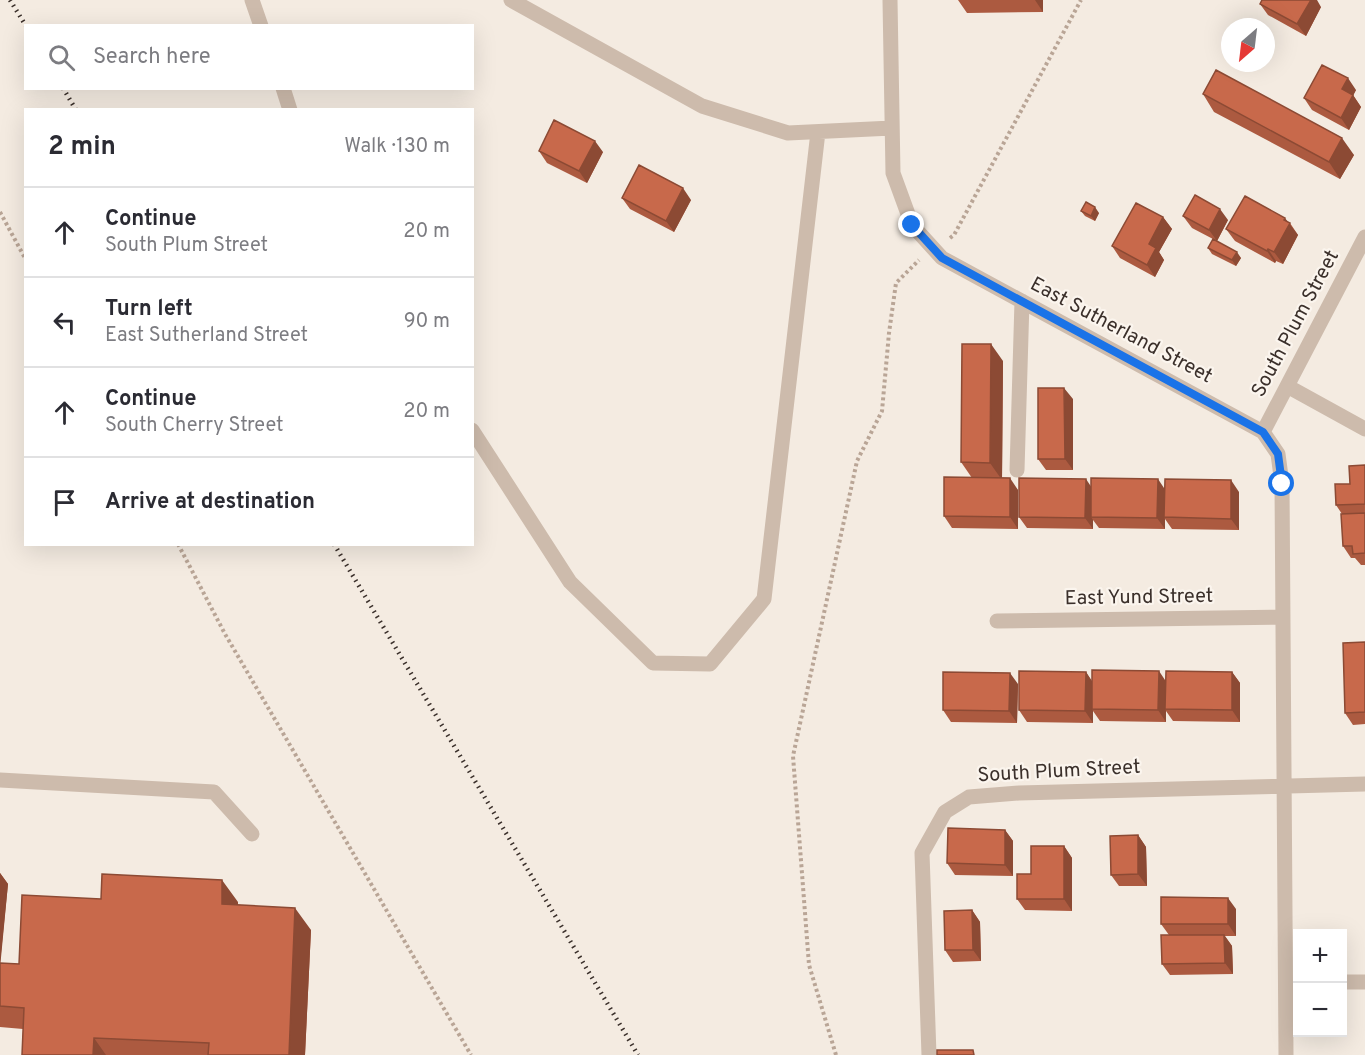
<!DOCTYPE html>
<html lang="en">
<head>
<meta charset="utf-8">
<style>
	:root { --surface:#fff; --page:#f7f7f7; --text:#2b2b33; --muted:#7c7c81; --line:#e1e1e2 }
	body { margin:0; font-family:Overpass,sans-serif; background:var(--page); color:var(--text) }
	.controls { position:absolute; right:18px; bottom:18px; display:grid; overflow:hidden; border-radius:0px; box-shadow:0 6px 24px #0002 }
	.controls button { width:54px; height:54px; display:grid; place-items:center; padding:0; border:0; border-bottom:2px solid var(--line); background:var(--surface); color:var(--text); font:30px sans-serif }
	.compass { position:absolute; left:1221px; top:18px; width:54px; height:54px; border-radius:50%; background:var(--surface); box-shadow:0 6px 24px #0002; rotate:208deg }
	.stop { position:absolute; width:18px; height:18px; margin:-14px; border:4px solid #1a73e8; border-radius:50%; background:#fff }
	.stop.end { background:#1a73e8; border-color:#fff; box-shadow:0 2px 6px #0008 }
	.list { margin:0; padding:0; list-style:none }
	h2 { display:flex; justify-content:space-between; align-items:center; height:78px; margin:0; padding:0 24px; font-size:26px }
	h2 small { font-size:20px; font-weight:400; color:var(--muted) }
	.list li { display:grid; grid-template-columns:39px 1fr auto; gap:18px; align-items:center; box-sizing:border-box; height:90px; padding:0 24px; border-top:2px solid var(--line) }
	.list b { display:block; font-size:22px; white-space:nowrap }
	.list p { margin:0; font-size:20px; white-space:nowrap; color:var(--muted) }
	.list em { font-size:20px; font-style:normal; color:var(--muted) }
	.icon { flex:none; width:33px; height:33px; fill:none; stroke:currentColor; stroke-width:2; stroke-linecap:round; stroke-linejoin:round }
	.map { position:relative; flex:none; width:1365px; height:1055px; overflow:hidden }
	.search { position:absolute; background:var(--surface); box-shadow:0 6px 24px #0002; left:24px; top:24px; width:450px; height:66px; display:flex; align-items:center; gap:15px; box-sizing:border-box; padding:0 21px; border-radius:0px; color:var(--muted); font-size:22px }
	.panel { position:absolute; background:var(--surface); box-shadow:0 6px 24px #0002; left:24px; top:108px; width:450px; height:438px; border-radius:0px }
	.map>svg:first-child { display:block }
</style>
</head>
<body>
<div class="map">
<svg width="1365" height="1055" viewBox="0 0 1365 1055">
	<rect width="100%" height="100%" fill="#f4ebe1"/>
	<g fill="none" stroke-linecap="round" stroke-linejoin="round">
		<!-- path -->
		<path stroke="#b9a596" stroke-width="4" stroke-dasharray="3 3" stroke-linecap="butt" d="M0,212L26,260
			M950,238L954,235L1081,0
			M178,544L225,634L471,1055
			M836,1055L809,965L793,756L857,461L882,411L889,333L896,283L919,260"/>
		<!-- minor -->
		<path stroke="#cdbbac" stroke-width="15" d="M252,0L261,26
			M511,0L702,106L788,133L892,128
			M890,0L893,173L912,225L942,258L1263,432L1278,454L1282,484L1286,1055
			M283,88L290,110
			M1287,386L1365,429
			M472,430L570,582L653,663L710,664L764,599L818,132
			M1263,432L1365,237
			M1017,470L1022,301
			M997,621L1282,617
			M0,780L214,792L252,834
			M1342,982H1365
			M929,1055L922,853L945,812L969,797L1019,793L1365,784"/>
		<!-- rail -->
		<path stroke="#3b302b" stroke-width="4.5" stroke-dasharray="1.5 4.5" stroke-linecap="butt" d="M10,0L26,26
			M63,88L76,110
			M334,544L638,1055"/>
	</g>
	<!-- wall -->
	<path fill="#ac5a40" d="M958,0H1043V12L967,13Z
		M1260,4L1321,7L1306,36L1268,15Z
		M1356,90L1353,95L1361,107L1349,130L1312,110L1304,98Z
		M1203,94L1354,155L1340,179L1214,112Z
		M539,151L603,152L587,183L547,163Z
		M622,198L691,200L674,232L630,209Z
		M1081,211L1099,213L1095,221L1085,216Z
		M1183,216L1228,220L1217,241L1241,258L1236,266L1212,254L1208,248L1213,239L1192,228Z
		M1163,217L1172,229L1159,252L1164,260L1155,277L1120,258L1112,246Z
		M1290,223L1298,235L1283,264L1276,261L1275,263L1235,241L1226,229Z
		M1003,361L1002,478L1018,490V529L952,528L944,516L972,478L961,462Z
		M1073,399V470H1046L1038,459Z
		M1365,465V565H1361L1355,558H1351L1343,546L1342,514L1336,505L1350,484Z
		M1091,487L1239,492V530L1172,529L1165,519V529L1099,528L1093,520V529L1027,528L1019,517Z
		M1365,642V724L1353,725L1345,713Z
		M1086,672L1092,682L1166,681L1232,672L1240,683V722L1173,721L1166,711V722L1100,721L1093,711V723L1027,722L1019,710Z
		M1018,684L1017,723L951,722L943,710Z
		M1005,830L1013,841V876L955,875L947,863Z
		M1138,835L1146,847L1147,886H1119L1111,875Z
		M1064,846L1072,858V911L1025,910L1017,899L1031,874Z
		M0,873L8,884L0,963L19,964L101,899L238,902V905L311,930L305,1055H22L23,1029L0,1027Z
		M1236,909V936H1225L1232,946L1233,974L1170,975L1162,964L1169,935L1161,924Z
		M972,910L980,922L981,961L953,962L945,950Z"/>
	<!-- shaded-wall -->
	<path fill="#8c4a34" d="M1035,0H1043V12Z
		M1311,0H1317L1321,7L1306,36L1297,24Z
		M1348,78L1356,90L1352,98L1353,95L1361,107L1349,130L1341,118L1342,89Z
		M1342,138L1354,155L1340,179L1329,162Z
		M595,141L603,152L587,183L579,171Z
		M683,188L691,200L674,232L666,221Z
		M1095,207L1099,213L1095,221L1091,216Z
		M1220,209L1228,220L1217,241L1209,230Z
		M1163,217L1172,229L1159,252L1164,260L1155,277L1147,265L1149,244Z
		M1285,218L1298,235L1283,264L1274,252Z
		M1268,249L1276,261L1275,263L1267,251Z
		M1237,252L1241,258L1236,266L1232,260Z
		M991,344L1003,361L1002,480L990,463Z
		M1064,388L1073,399V470L1065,459Z
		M1010,478L1018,490V529L1010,517Z
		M1086,479L1094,491L1091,517L1093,520V529L1085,518Z
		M1158,479L1166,491L1164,517L1165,519V529L1157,518Z
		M1231,480L1239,492V530L1231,519Z
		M1159,671L1167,683L1165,709L1166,711V722L1158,710Z
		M1086,672L1094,684L1092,709L1093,711V723L1085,711Z
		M1232,672L1240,683V722L1232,710Z
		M1010,673L1018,684L1017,723L1009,711Z
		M1005,830L1013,841V876L1005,865Z
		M1138,835L1146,847L1147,886L1138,874Z
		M1064,846L1072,858V911L1064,899Z
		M0,873L8,884L0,968Z
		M222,880L238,902L237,927L222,904Z
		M1228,898L1236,909V936L1228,924Z
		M295,908L311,930L305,1055H289Z
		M972,910L980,922L981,961L973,950Z
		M1224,935L1232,946L1233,974L1225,963Z
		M94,1038L106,1055H93Z"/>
	<!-- building -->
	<path fill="#c8694b" stroke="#8c4a34" stroke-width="1.5" d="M1262,0H1311L1297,24L1260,4Z
		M1322,65L1348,78L1342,89L1353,95L1341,118L1304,98Z
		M1216,70L1342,138L1329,162L1203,94Z
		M554,120L595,141L579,171L539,151Z
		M639,165L683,188L666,221L622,198Z
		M1195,195L1220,209L1209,230L1183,216Z
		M1245,196L1285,218L1284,220L1290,223L1274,252L1268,249L1267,251L1226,229Z
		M1086,202L1095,207L1091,216L1081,211Z
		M1136,203L1163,217L1149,244L1156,248L1147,265L1112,246Z
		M1213,239L1237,252L1232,260L1208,248Z
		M962,344H991L990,463L961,462Z
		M1038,388H1064L1065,459H1038Z
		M1365,465V504L1336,505L1335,484H1350L1349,466Z
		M944,477L1010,478V517L944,516Z
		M1019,478L1086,479L1085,518L1019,517Z
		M1091,478L1158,479L1157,518L1091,517Z
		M1165,479L1231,480V519L1164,517Z
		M1365,513V553L1353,554L1352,546H1343L1341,514Z
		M1365,642V712L1345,713L1343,643Z
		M1092,670L1159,671L1158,710L1092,709Z
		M1019,671L1086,672L1085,711L1019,710Z
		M1166,671L1232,672V710L1165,709Z
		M943,672L1010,673L1009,711L943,710Z
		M948,828L1005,830V865L947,863Z
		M1138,835V874L1111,875L1110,836Z
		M1031,846H1064V899H1017V874H1031Z
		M102,874L222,880V904L295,908L289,1055H208L209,1043L94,1038L93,1055H22L24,1008L0,1006V963L19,964L22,895L101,899Z
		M1161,897L1228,898V924H1161Z
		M972,910L973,950H945L944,911Z
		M1161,935H1224L1225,963L1162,964Z
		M937,1050H973L974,1055H937Z"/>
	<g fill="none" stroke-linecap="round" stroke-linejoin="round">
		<!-- route -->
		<path stroke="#1a73e8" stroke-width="8" d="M912,225L942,258L1263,432L1278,454L1282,484"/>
	</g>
	<g text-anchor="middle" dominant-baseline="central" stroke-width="4.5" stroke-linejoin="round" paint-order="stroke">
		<!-- street labels -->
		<g font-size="20" fill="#3b302b" stroke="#fbf5ee">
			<text transform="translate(1296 324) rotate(-62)">South Plum Street</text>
			<text transform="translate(1121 331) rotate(28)">East Sutherland Street</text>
			<text transform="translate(1139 598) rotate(-1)">East Yund Street</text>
			<text transform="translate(1059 772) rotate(-3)">South Plum Street</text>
		</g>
	</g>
</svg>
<div class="controls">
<button>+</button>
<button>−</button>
</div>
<svg class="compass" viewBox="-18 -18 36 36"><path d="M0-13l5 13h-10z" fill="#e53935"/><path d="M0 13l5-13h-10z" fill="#7c7c81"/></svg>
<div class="stop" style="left:1282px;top:484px"></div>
<div class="stop end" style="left:912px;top:225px"></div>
<div class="search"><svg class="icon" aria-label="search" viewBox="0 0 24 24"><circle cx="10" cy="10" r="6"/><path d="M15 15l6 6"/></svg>Search here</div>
<section class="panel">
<h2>2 min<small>Walk · 130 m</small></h2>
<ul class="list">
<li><svg class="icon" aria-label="ahead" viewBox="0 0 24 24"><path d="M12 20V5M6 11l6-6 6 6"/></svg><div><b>Continue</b><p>South Plum Street</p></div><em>20 m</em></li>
<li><svg class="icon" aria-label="left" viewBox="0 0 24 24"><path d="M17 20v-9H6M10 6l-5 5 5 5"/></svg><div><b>Turn left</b><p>East Sutherland Street</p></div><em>90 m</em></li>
<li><svg class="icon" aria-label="ahead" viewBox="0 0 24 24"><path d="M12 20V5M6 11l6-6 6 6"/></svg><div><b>Continue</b><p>South Cherry Street</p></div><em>20 m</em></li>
<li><svg class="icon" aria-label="arrive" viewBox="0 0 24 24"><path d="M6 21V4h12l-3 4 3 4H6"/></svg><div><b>Arrive at destination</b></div></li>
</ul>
</section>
</div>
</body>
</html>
